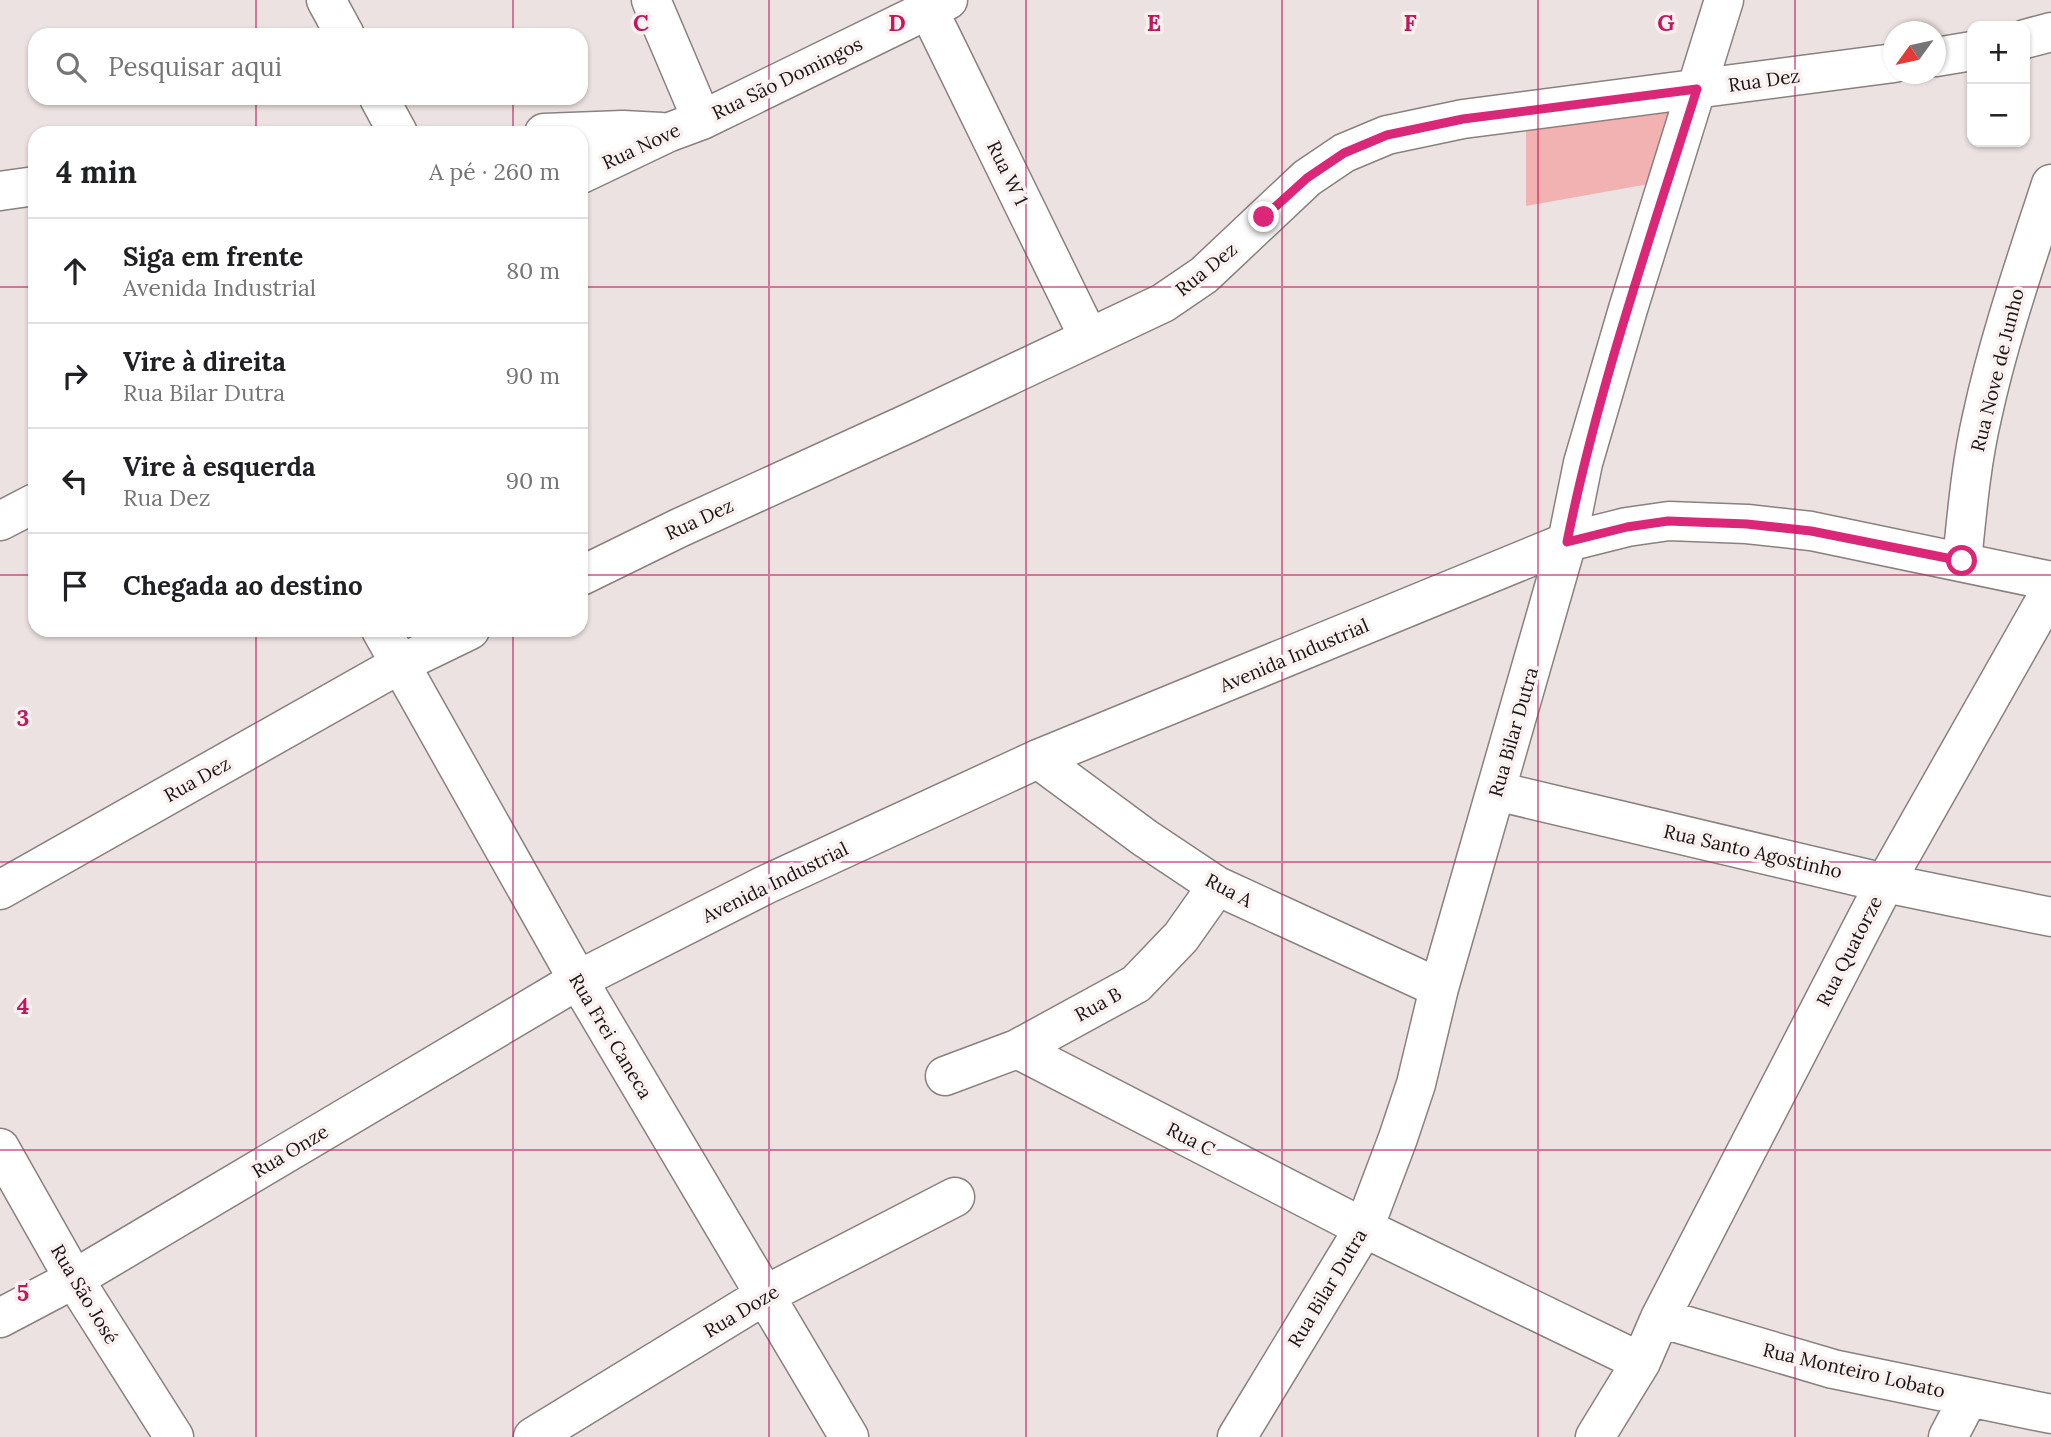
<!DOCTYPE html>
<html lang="pt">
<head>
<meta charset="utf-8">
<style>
	:root { --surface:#fff; --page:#f2f2f2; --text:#202124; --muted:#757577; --line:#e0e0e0 }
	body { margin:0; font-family:Lora,serif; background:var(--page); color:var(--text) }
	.controls { position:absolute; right:21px; top:21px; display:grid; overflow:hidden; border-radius:14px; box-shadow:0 2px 5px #0004 }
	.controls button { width:63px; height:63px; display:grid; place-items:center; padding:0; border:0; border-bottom:2px solid var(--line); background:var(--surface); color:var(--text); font:35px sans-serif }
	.compass { position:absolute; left:1883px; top:21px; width:63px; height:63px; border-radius:50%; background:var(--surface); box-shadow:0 2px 5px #0004; rotate:237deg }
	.stop { position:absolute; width:21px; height:21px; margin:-16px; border:5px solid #db2777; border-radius:50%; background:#fff }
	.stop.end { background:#db2777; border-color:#fff; box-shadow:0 2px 7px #0008 }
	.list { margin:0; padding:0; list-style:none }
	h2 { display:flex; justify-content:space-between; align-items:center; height:91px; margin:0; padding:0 28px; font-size:30px }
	h2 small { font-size:23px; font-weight:400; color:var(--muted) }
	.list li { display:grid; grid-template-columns:46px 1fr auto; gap:21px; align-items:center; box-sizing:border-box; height:105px; padding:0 28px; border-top:2px solid var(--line) }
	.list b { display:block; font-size:26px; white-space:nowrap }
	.list p { margin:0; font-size:23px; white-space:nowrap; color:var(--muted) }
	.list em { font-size:23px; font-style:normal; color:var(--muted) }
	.icon { flex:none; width:38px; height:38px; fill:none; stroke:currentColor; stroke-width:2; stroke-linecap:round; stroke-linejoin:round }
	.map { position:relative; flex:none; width:2051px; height:1437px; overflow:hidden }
	.search { position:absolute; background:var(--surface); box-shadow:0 2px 5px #0004; left:28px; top:28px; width:560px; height:77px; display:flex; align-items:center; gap:18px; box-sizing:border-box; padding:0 24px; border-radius:21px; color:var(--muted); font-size:26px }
	.panel { position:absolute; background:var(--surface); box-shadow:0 2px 5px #0004; left:28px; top:126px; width:560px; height:511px; border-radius:21px }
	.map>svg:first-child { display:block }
</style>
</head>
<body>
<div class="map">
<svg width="2051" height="1437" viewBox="0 0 2051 1437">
	<rect width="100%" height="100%" fill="#ede2e2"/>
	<!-- building -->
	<path fill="#f2b2b1" d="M1672,106L1660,182L1526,206V130Z"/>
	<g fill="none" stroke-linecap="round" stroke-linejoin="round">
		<defs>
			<path id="minor" d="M326,0L345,35
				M651,0L702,120
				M928,9L1088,336
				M2025,39L2051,32
				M1936,57L1972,51
				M379,98L398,133
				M544,133L623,130L661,132
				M581,174L667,133L702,120L948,0
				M0,191L35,186
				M0,521L35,503
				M1962,561C1967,513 1971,464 1982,417C1999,338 2026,261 2051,184
				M581,576L679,528L909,423L1163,303L1204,275L1307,178L1344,153L1387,135L1463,119L1894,63
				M381,630L578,980L849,1437
				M1038,759L1145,838L1217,886L1439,988
				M1496,791L1885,883L2051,917
				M0,890L400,664L470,630
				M1017,1049L1364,1228L1641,1362
				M945,1076L1017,1049L1136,984L1181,937L1217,886
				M0,1148L74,1279L174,1437
				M1660,1318L1833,1369L2051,1414
				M533,1437L765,1295L955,1197
				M1237,1437L1364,1228L1398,1138L1416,1084L1439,988L1567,542L1583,463L1628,309L1724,0
				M1595,1437L1641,1362L1660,1318L1885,883L2051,590
				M1948,1437L1969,1397"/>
			<path id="tertiary" d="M0,1318L74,1279L578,980L765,885L1038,759L1567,542L1627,527L1669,521L1747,524L1811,531L2051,581"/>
		</defs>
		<!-- minor casing -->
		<use href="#minor" stroke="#89807f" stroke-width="41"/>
		<!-- tertiary casing -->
		<use href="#tertiary" stroke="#89807f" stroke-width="41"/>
		<!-- minor -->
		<use href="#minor" stroke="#fff" stroke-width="38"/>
		<!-- tertiary -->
		<use href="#tertiary" stroke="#fff" stroke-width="38"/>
	</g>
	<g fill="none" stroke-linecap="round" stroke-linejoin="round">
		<!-- route -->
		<path stroke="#db2777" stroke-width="9" d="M1264,217L1307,178L1344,153L1387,135L1463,119L1697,89C1650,239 1598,388 1567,542L1627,527L1668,521L1747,524L1811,531L1962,561"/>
	</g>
	<!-- grid -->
	<path fill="none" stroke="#c2185b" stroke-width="2" stroke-opacity="0.55" d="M256,0V35M513,0V35M769,0V1437M1026,0V1437M1282,0V1437M1538,0V1437M1795,0V1437M256,98V133M513,98V133M0,287H35M581,287H2051M0,575H35M581,575H2051M256,630V1437M513,630V1437M0,862H2051M0,1150H2051"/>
	<g text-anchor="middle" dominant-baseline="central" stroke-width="7" stroke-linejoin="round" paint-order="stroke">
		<!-- street labels -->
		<g font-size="19" fill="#191515" stroke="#faf0ef">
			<text transform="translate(787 78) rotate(-26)">Rua São Domingos</text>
			<text transform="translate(1764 80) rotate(-8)">Rua Dez</text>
			<text transform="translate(641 146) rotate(-25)">Rua Nove</text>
			<text transform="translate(1008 173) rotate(64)">Rua W 1</text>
			<text transform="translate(1206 269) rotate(-39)">Rua Dez</text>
			<text transform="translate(1997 370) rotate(-76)">Rua Nove de Junho</text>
			<text transform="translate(699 519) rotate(-25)">Rua Dez</text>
			<text transform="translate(1294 655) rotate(-23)">Avenida Industrial</text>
			<text transform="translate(1513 732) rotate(-74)">Rua Bilar Dutra</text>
			<text transform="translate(197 779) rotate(-29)">Rua Dez</text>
			<text transform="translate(1753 851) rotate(13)">Rua Santo Agostinho</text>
			<text transform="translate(775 882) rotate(-26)">Avenida Industrial</text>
			<text transform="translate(1229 890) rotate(28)">Rua A</text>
			<text transform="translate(1849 951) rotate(-63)">Rua Quatorze</text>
			<text transform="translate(1098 1004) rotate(-29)">Rua B</text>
			<text transform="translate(611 1036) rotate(59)">Rua Frei Caneca</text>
			<text transform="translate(1191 1139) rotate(27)">Rua C</text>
			<text transform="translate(290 1151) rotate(-31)">Rua Onze</text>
			<text transform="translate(1327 1288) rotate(-59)">Rua Bilar Dutra</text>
			<text transform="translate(85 1294) rotate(59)">Rua São José</text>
			<text transform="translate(741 1311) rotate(-31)">Rua Doze</text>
			<text transform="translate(1854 1370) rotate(13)">Rua Monteiro Lobato</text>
		</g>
	</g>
	<g font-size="23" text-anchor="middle" font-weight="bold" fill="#c2185b" stroke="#faf0ef" stroke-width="7" stroke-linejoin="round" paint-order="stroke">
		<text x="641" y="31">C</text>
		<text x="897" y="31">D</text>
		<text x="1154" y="31">E</text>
		<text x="1410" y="31">F</text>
		<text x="1666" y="31">G</text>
		<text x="23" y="726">3</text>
		<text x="23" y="1014">4</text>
		<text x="23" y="1301">5</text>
	</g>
</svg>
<div class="controls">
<button>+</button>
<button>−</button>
</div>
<svg class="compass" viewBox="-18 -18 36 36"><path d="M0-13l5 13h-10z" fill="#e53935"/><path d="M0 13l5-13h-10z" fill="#757577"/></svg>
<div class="stop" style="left:1962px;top:561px"></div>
<div class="stop end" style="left:1264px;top:217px"></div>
<div class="search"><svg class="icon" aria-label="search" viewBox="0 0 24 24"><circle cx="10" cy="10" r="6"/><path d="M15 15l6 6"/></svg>Pesquisar aqui</div>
<section class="panel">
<h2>4 min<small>A pé · 260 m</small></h2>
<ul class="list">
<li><svg class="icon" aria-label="ahead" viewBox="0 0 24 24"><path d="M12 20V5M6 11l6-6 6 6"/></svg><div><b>Siga em frente</b><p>Avenida Industrial</p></div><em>80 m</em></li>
<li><svg class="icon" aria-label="right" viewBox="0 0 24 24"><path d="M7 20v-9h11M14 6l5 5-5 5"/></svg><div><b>Vire à direita</b><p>Rua Bilar Dutra</p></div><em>90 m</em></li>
<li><svg class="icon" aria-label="left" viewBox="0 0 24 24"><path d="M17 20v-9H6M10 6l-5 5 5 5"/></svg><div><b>Vire à esquerda</b><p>Rua Dez</p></div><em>90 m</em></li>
<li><svg class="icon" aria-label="arrive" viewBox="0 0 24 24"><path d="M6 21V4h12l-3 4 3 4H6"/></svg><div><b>Chegada ao destino</b></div></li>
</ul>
</section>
</div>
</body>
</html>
